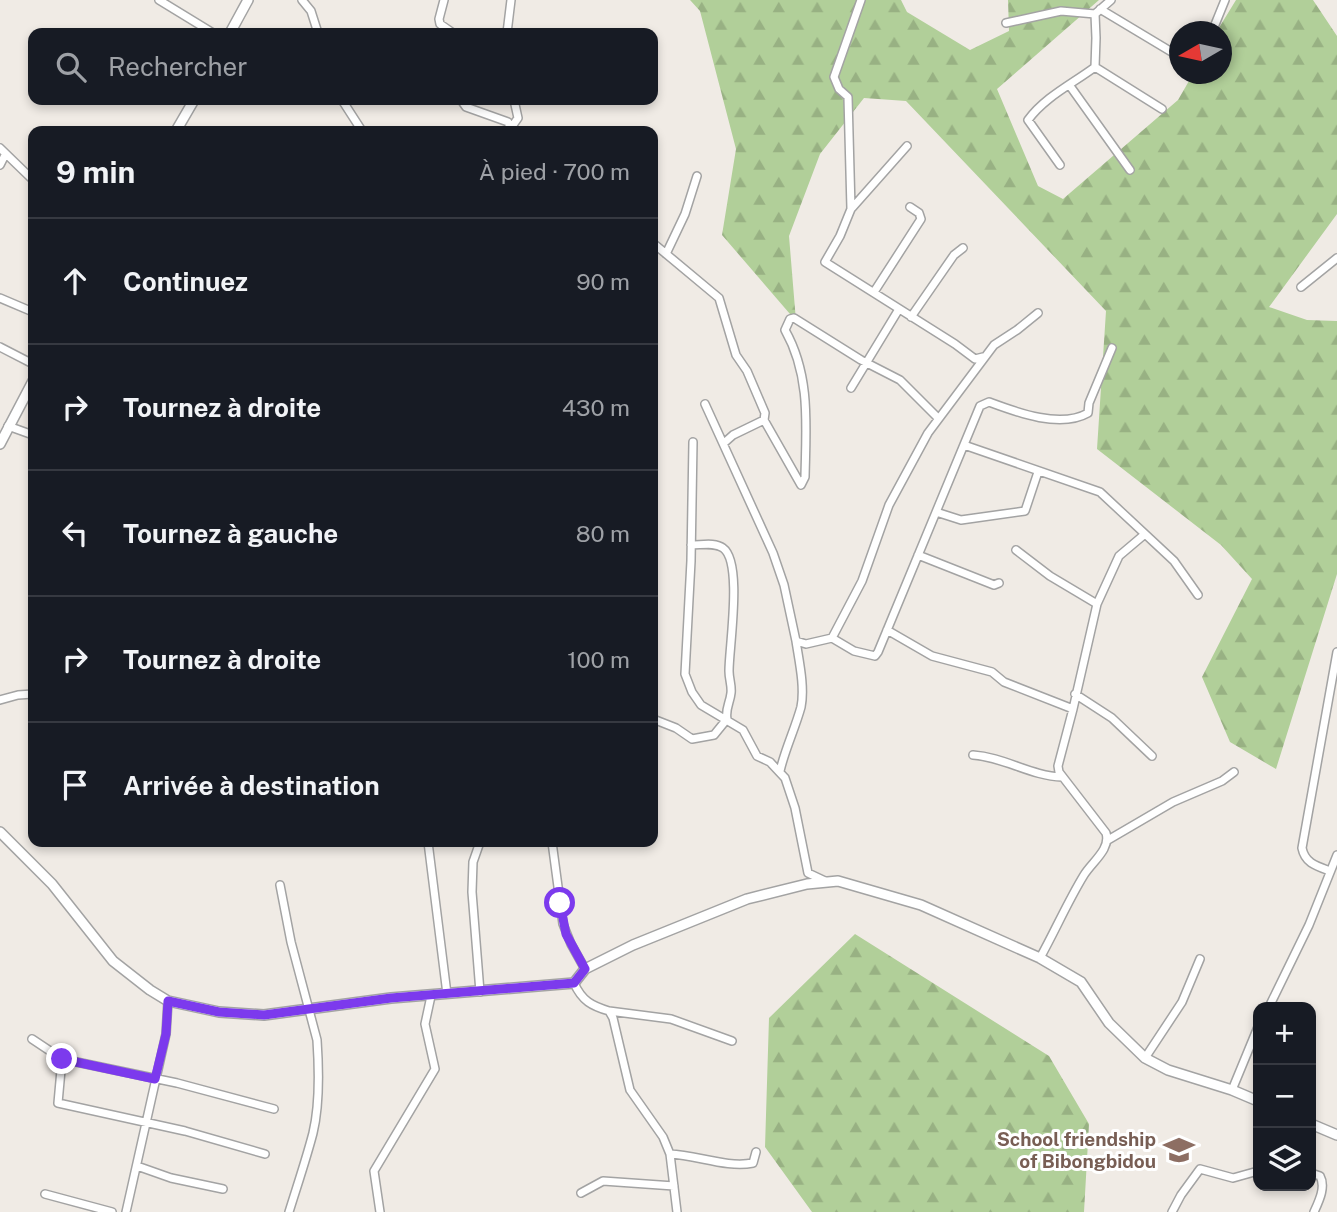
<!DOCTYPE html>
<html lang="fr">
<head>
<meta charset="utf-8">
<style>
	:root { --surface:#171b24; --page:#242831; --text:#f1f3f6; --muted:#9ea1a6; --line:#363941 }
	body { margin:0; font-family:"Public Sans",sans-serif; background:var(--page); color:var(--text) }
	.controls { position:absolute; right:21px; bottom:21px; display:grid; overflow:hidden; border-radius:14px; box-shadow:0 4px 10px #0003 }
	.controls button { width:63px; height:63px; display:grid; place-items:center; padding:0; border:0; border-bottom:2px solid var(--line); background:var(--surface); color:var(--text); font:35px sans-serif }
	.compass { position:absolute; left:1169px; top:21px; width:63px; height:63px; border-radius:50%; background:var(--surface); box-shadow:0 4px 10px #0003; rotate:261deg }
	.stop { position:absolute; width:21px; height:21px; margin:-16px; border:5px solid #7c3aed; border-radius:50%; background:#fff }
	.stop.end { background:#7c3aed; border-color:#fff; box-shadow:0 2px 7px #0008 }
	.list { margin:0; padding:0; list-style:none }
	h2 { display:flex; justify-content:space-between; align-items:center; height:91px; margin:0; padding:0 28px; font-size:30px }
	h2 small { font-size:23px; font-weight:400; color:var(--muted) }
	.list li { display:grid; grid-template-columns:46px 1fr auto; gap:21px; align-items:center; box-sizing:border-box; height:126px; padding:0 28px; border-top:2px solid var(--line) }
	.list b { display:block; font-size:26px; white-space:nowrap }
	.list em { font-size:23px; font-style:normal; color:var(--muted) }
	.icon { flex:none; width:38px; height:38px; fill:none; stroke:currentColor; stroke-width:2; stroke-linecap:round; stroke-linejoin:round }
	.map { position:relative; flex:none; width:1337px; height:1212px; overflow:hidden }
	.search { position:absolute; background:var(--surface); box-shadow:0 4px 10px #0003; left:28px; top:28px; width:630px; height:77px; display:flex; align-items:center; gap:18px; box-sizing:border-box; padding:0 24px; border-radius:14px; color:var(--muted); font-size:26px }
	.panel { position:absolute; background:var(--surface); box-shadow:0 4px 10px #0003; left:28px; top:126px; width:630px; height:721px; border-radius:14px }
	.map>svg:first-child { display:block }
</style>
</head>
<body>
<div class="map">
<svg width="1337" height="1212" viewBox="0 0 1337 1212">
	<defs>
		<pattern id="forest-firs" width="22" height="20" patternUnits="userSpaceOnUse" patternTransform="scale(1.75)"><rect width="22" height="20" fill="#b1cf99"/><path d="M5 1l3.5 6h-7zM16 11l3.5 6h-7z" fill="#98b183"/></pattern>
	</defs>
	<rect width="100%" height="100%" fill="#f0ebe5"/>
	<!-- forest -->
	<path fill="url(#forest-firs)" d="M690,0H901L907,12L970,50L1009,31L1008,0H1099L997,89L1038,186L1063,199L1178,100L1193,74H1222V32L1217,31L1236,0H1313L1337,36V214L1269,307L1307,320L1337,321V574L1276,769L1230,742L1202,677L1252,579L1221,545L1097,449L1106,311L906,101L864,98L820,154L789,236L796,321L722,235L736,149L700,11Z
		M855,934L1049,1056L1089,1124L1084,1212H812L765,1147L769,1018Z"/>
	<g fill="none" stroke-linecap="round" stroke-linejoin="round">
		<defs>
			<path id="minor" d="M159,0L213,33
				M302,0L311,11L318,33
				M444,0L439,19L440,24L453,33
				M861,0L834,77L839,89L848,97L851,209L840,236L825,262L955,344L975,359L983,357
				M1100,9L1180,57
				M1006,23L1061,11L1095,14
				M1212,32L1225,0
				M507,33L511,0
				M1095,67L1162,109
				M1070,86L1130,170
				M342,100L362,131
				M461,100L466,107L508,122L511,131
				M511,128L518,118L514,100
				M0,148L33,180
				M0,165L5,155
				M1060,165L1028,120C1045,97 1072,84 1095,67L1096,38L1095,14L1111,0
				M852,208L907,146
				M653,243L719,298L736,355L747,371L765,413L764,420L801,485L805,477C806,426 811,376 785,330L790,319L794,318L861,360L900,380L938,418
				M666,254L685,214L697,176
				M1301,287L1337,258
				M874,292L921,219L919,213L910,207
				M0,298L33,312
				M911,317L954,255L963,248
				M0,347L33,364
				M851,388L899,309
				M705,404L773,553L784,585L796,641
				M8,426L33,435
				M693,442L691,561L685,674L692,692L701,705L743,730L757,756L770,762L785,778L795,808L808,873L825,881
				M724,443L733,435L764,420
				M964,445L1100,492L1174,561L1198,595
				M936,512L961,520L1025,511L1038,472
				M1016,550L1050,576L1097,604
				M918,555L994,585L999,583
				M887,630L932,656L992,672L1004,682L1073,709L1058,766L1059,772L1106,833C1111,849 1092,862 1084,875C1068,901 1055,931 1040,958
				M832,638L854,651L875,656L878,652L980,406L989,402C1016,412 1060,429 1088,413L1089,403L1112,348
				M1075,694L1112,718L1152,756
				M0,700L18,695L33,694
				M1073,709L1097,604L1119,556L1145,534
				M653,719L676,728L692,739L714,735L727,719C725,709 730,703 731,693C732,686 729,679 729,671C729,647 743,562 723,548C715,542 702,545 691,545
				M973,755C1004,757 1031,776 1062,777
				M780,771C785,749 795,729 801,707C805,687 799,661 796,641L806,644L832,638L862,581L889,505L928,433L994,345L1017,330L1038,313
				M1108,840L1173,802L1222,781L1234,772
				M428,842L447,994
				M480,842L473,862L472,892L480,992
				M552,842L563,924L571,944L585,969
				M1330,871C1316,866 1305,863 1302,848L1337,652
				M280,885L291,942L317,1040C319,1069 320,1104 313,1133C306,1160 297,1186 289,1212
				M574,983C582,1001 592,1006 609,1011L613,1018L630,1090L663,1137L670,1154L677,1212
				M1269,1007L1309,925L1337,855
				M609,1011L671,1019L732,1041
				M32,1039L62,1059L177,1083L274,1109
				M1145,1058L1182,1002L1200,959
				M62,1059L58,1103L185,1131L265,1154
				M1232,1090L1258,1027
				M670,1154C697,1155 726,1168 753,1163L756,1152
				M137,1166L171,1178L223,1189
				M1311,1173L1320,1176C1326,1187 1319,1201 1314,1212
				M581,1193L603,1181L674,1186
				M45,1194L112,1212
				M126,1212L166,1034L168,1001
				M380,1212L374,1171L435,1069L425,1024L431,996
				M1172,1212L1181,1195L1200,1169L1233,1178L1258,1171"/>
			<path id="tertiary" d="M230,33L248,0
				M176,131L194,100
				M0,444L33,381
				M0,832L52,884L113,961L150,990L168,1001L219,1012L264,1015L391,998L574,983L585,969L633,945L747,899L807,884L838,881L921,905L1040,958L1081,982L1109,1023L1145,1058L1168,1070L1232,1090L1258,1101
				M1311,1124L1337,1135"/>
		</defs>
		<!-- minor casing -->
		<use href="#minor" stroke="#a3a3a3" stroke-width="10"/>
		<!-- tertiary casing -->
		<use href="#tertiary" stroke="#a3a3a3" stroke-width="12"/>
		<!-- minor -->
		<use href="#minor" stroke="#fff" stroke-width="7"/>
		<!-- tertiary -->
		<use href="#tertiary" stroke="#fff" stroke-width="9"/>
	</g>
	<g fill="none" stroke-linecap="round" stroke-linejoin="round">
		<!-- route -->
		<path stroke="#7c3aed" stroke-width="9" d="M62,1059L155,1079L166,1034L168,1001L219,1012L264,1015L391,998L574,983L585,969L566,934L560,903"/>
	</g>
	<!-- icons -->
	<defs>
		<symbol id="school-bare" viewBox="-9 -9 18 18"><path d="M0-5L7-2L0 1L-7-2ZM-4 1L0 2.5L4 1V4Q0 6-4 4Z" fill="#8d6e63" stroke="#fff" stroke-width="2.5" paint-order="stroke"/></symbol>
	</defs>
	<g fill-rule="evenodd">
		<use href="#school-bare" x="1157" y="1128" width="44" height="44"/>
	</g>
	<g text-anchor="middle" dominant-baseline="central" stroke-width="6" stroke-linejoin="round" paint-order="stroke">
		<!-- education labels -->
		<g font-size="19" font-weight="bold" fill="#785e54" stroke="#fff" text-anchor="end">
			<text x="1156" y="1139">School friendship<tspan x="1156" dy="22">of Bibongbidou</tspan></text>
		</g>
	</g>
</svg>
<div class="controls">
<button>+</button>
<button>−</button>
<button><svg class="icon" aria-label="layers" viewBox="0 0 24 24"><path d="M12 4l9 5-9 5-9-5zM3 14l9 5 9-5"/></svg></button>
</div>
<svg class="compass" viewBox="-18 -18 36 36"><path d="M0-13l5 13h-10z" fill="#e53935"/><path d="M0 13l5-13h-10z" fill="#9ea1a6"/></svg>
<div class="stop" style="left:560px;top:903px"></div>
<div class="stop end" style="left:62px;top:1059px"></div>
<div class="search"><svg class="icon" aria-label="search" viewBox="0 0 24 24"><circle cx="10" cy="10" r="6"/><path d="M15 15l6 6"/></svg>Rechercher</div>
<section class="panel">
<h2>9 min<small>À pied · 700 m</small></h2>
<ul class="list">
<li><svg class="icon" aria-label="ahead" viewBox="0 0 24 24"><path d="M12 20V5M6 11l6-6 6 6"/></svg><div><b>Continuez</b></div><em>90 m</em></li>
<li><svg class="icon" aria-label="right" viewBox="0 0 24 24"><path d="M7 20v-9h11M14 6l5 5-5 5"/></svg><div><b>Tournez à droite</b></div><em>430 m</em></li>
<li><svg class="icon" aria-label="left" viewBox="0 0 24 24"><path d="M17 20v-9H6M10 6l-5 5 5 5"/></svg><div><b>Tournez à gauche</b></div><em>80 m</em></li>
<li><svg class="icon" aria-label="right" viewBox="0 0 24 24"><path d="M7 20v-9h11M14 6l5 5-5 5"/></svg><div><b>Tournez à droite</b></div><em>100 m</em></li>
<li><svg class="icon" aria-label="arrive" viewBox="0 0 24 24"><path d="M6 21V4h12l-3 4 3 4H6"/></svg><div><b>Arrivée à destination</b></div></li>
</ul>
</section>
</div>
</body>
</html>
